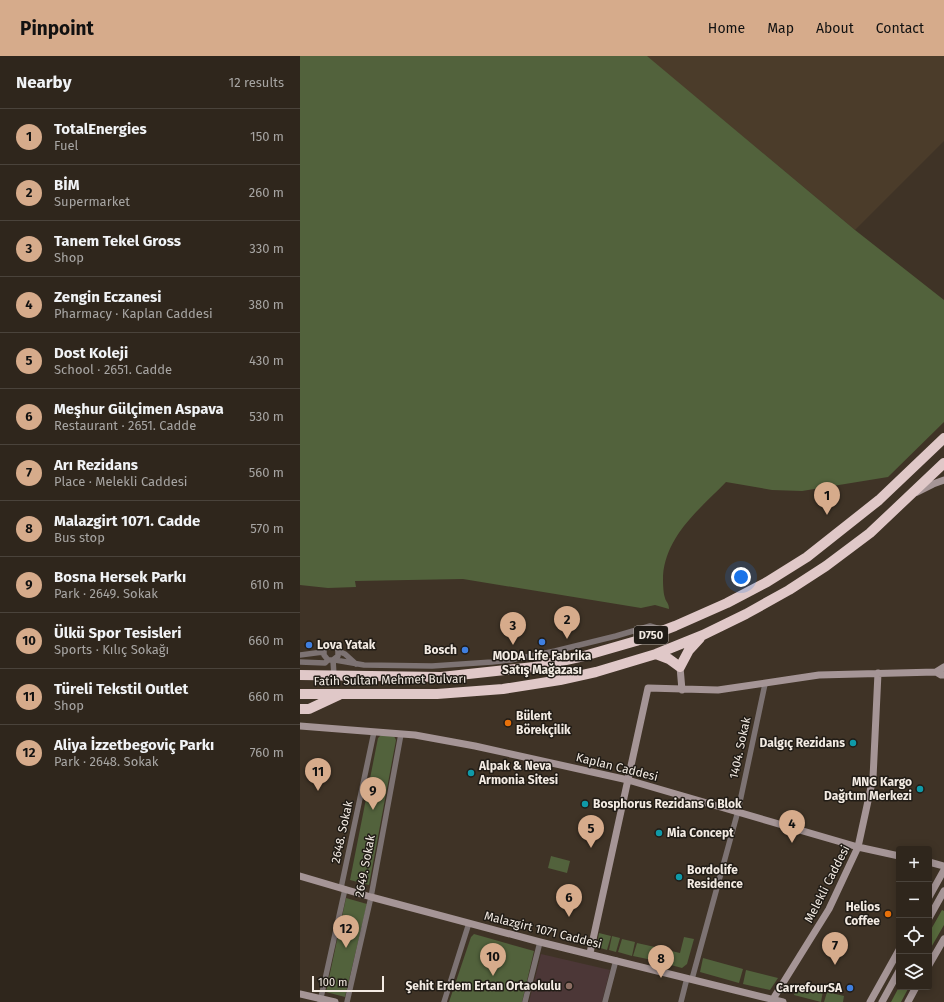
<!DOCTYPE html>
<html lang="en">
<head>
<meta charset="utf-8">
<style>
	:root { --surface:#2f261c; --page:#3b3229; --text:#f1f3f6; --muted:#a7a5a3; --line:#4a433b; --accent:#d6ab8b }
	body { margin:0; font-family:"Fira Sans",sans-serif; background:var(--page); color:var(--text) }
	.controls { position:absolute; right:12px; bottom:12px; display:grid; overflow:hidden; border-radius:4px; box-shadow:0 2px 10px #0003 }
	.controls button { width:36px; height:36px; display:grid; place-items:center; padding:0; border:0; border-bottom:1px solid var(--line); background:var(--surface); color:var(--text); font:20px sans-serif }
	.scale { position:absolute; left:12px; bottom:10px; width:72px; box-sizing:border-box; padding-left:4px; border:2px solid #f3ebe3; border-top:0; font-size:11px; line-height:14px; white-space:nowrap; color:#f3ebe3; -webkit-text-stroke:3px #211c16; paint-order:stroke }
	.you { position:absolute; left:441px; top:521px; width:14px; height:14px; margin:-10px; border:3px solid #fff; border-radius:50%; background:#1a73e8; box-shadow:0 0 0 6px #1a73e833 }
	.badge { display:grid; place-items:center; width:26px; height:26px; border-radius:50%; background:var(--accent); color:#111; font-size:13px; font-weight:700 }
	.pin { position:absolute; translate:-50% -33px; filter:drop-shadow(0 1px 2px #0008) }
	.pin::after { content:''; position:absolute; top:21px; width:14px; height:12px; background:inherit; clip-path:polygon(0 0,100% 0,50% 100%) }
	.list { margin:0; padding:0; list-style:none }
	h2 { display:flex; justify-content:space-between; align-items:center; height:52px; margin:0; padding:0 16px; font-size:17px }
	h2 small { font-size:13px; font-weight:400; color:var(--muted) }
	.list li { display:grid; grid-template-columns:26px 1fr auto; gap:12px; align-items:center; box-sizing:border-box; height:56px; padding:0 16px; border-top:1px solid var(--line) }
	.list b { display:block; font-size:15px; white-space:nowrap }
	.list p { margin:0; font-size:13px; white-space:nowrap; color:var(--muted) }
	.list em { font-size:13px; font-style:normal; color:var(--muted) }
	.icon { flex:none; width:22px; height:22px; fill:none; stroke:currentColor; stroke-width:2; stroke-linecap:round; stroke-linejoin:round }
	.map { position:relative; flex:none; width:644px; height:946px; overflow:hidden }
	header { display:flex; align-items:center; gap:24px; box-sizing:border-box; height:56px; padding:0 20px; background:var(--accent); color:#111 }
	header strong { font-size:19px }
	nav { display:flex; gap:22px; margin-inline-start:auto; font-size:14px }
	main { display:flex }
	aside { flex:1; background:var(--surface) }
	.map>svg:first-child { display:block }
</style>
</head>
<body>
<header>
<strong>Pinpoint</strong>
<nav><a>Home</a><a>Map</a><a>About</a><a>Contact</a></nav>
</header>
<main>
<aside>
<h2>Nearby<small>12 results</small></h2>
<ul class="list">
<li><span class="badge">1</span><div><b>TotalEnergies</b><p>Fuel</p></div><em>150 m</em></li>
<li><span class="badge">2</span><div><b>BİM</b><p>Supermarket</p></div><em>260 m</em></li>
<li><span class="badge">3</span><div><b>Tanem Tekel Gross</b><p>Shop</p></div><em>330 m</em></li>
<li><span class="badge">4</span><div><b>Zengin Eczanesi</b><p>Pharmacy · Kaplan Caddesi</p></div><em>380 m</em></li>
<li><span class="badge">5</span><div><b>Dost Koleji</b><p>School · 2651. Cadde</p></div><em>430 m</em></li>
<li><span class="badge">6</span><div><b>Meşhur Gülçimen Aspava</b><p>Restaurant · 2651. Cadde</p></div><em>530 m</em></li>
<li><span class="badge">7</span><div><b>Arı Rezidans</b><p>Place · Melekli Caddesi</p></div><em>560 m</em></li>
<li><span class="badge">8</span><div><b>Malazgirt 1071. Cadde</b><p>Bus stop</p></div><em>570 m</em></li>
<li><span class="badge">9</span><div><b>Bosna Hersek Parkı</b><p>Park · 2649. Sokak</p></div><em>610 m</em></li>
<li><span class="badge">10</span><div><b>Ülkü Spor Tesisleri</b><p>Sports · Kılıç Sokağı</p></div><em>660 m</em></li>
<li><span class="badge">11</span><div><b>Türeli Tekstil Outlet</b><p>Shop</p></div><em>660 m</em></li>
<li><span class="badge">12</span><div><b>Aliya İzzetbegoviç Parkı</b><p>Park · 2648. Sokak</p></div><em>760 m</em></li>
</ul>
</aside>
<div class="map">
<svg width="644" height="946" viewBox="0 0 644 946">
	<rect width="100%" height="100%" fill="#3f3326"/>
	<!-- built -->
	<path fill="#4b3c2a" d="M346,0H644V85L555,174Z"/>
	<!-- education -->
	<path fill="#4c3737" d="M241,898L310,914L302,946H229Z"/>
	<!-- green -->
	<path fill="#52623c" d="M0,0H347L555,174L644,244V366L588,421L502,435L472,434L426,426C400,453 366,479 363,520C363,526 363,536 365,542C366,546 369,547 369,553L355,549L341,552L163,523L55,525L56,531L28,532L0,529Z
		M81,679L94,680L96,684L69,829L50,824L78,682Z
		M251,800L270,805L267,817L248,812Z
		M46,842L67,848L45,941L26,936Z
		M299,877L311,880L307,894L297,891Z
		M174,878L234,895L222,946H149L171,881Z
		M312,880L320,882L316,896L309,894Z
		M384,881L394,883L387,908L382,912L356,905L359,892L380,897Z
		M322,883L335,886L332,900L318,896Z
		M337,887L355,891L352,904L333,900Z
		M403,902L443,913L439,927L400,916Z
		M446,914L478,922L470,934L443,928Z
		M497,928L523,935L521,946L494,939Z
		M527,936L544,940L543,946H524Z"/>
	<!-- forest -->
	<path fill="#586b3d" d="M642,854L644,855V869L629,895V877Z
		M599,931H609L601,946H591Z"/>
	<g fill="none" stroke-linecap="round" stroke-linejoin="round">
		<!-- street -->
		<path stroke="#7d7373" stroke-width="5.5" d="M38,595V600L33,604H28L24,599V593L27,591L33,590L37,592L38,595L45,598L56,608
			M0,599L23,596
			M33,604L34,620
			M35,604L64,609L132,610L192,606L211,604L255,595L316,580L350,570L363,574
			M0,606L25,607L28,604
			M41,832L74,676
			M392,923L438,755L465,628
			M20,946L45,833
			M47,946L71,841L101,678
			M144,946L169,867
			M225,946L240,886
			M305,946L316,904
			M381,946L387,922"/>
		<!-- secondary -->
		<path stroke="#a59596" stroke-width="7" d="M617,436L633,428L644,424
			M380,611L382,634
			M644,611L636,616L641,619H644
			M0,670L115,679L175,690L328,724L558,791L599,800
			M629,806L644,810
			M0,820L71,841L240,886L483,946
			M629,841L644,814
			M629,862L644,835
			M290,897L348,632L418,634L519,619L636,616
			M629,909L644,883
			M0,938L35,946
			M473,943L529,853L558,791L573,722L578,617
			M570,946L599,894
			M582,946L599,915
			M608,946L616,931"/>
		<!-- highway -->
		<path stroke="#e0c8c8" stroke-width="10" d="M356,598L369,603L380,611L389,594L400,582
			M0,619L141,621L234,611L284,600L336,585L375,570L427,547L467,526L507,501L579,444L644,382
			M0,638H137L203,633L260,624L296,616L356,598L403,579L446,558L489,534L526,510L570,477L644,407
			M0,653H9L39,639"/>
	</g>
	<!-- markers -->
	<g fill="#3f7fe0" stroke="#211c16" stroke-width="1.5">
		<circle cx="242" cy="586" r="4"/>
		<circle cx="9" cy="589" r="4"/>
		<circle cx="165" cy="594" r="4"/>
		<circle cx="550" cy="932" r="4"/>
	</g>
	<g fill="#e8710a" stroke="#211c16" stroke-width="1.5">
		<circle cx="208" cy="667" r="4"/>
		<circle cx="588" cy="858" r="4"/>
	</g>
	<g fill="#0f9aa8" stroke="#211c16" stroke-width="1.5">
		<circle cx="553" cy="687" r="4"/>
		<circle cx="171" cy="717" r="4"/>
		<circle cx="620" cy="733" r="4"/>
		<circle cx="285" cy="748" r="4"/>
		<circle cx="359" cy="777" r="4"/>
		<circle cx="379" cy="821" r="4"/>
	</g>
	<circle fill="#8d6e63" stroke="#211c16" stroke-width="1.5" cx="269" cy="930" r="4"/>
	<g text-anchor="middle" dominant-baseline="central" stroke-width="3" stroke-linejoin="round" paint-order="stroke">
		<!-- shield labels -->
		<rect fill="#211c16" stroke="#b4ada6" stroke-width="1" x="334" y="570" width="34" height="18" rx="3"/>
		<g font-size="11" font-weight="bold" fill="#f3ebe3">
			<text x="351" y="579">D750</text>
		</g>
		<!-- poi labels -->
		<g font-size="12" font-weight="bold" fill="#f3ebe3" stroke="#211c16" text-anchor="start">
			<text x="17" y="589">Lova Yatak</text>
			<text x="157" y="594" text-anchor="end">Bosch</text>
			<text x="242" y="600" text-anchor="middle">MODA Life Fabrika<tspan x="242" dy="14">Satış Mağazası</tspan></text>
			<text x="216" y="660">Bülent<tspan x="216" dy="14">Börekçilik</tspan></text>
			<text x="545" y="687" text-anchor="end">Dalgıç Rezidans</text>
			<text x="179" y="710">Alpak &amp; Neva<tspan x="179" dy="14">Armonia Sitesi</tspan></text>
			<text x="612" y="726" text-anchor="end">MNG Kargo<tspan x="612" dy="14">Dağıtım Merkezi</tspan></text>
			<text x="293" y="748">Bosphorus Rezidans G Blok</text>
			<text x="367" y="777">Mia Concept</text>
			<text x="387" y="814">Bordolife<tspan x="387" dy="14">Residence</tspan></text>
			<text x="580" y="851" text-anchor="end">Helios<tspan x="580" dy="14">Coffee</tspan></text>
			<text x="261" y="930" text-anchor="end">Şehit Erdem Ertan Ortaokulu</text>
			<text x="542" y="932" text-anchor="end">CarrefourSA</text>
		</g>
		<!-- street labels -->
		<g font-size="12" fill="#f3ebe3" stroke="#211c16">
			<text transform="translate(90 624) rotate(-1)">Fatih Sultan Mehmet Bulvarı</text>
			<text transform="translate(440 692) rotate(-78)">1404. Sokak</text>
			<text transform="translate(317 711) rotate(14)">Kaplan Caddesi</text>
			<text transform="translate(42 776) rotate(-78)">2648. Sokak</text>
			<text transform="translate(65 810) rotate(-79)">2649. Sokak</text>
			<text transform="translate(527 828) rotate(-63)">Melekli Caddesi</text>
			<text transform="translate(243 874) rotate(14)">Malazgirt 1071 Caddesi</text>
		</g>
	</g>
</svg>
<div class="controls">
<button>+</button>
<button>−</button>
<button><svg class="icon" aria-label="locate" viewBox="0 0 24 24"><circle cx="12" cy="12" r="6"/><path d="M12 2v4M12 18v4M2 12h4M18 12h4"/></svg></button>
<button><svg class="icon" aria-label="layers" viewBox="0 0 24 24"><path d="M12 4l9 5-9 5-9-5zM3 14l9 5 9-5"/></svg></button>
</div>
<div class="scale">100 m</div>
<div class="you"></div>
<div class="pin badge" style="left:527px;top:459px">1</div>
<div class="pin badge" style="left:267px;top:583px">2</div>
<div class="pin badge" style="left:213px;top:589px">3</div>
<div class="pin badge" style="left:492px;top:787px">4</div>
<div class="pin badge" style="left:291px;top:792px">5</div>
<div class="pin badge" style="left:269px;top:861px">6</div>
<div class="pin badge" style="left:535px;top:909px">7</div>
<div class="pin badge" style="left:361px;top:922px">8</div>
<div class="pin badge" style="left:73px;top:754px">9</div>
<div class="pin badge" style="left:193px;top:920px">10</div>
<div class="pin badge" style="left:18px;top:735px">11</div>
<div class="pin badge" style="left:46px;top:892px">12</div>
</div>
</main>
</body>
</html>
